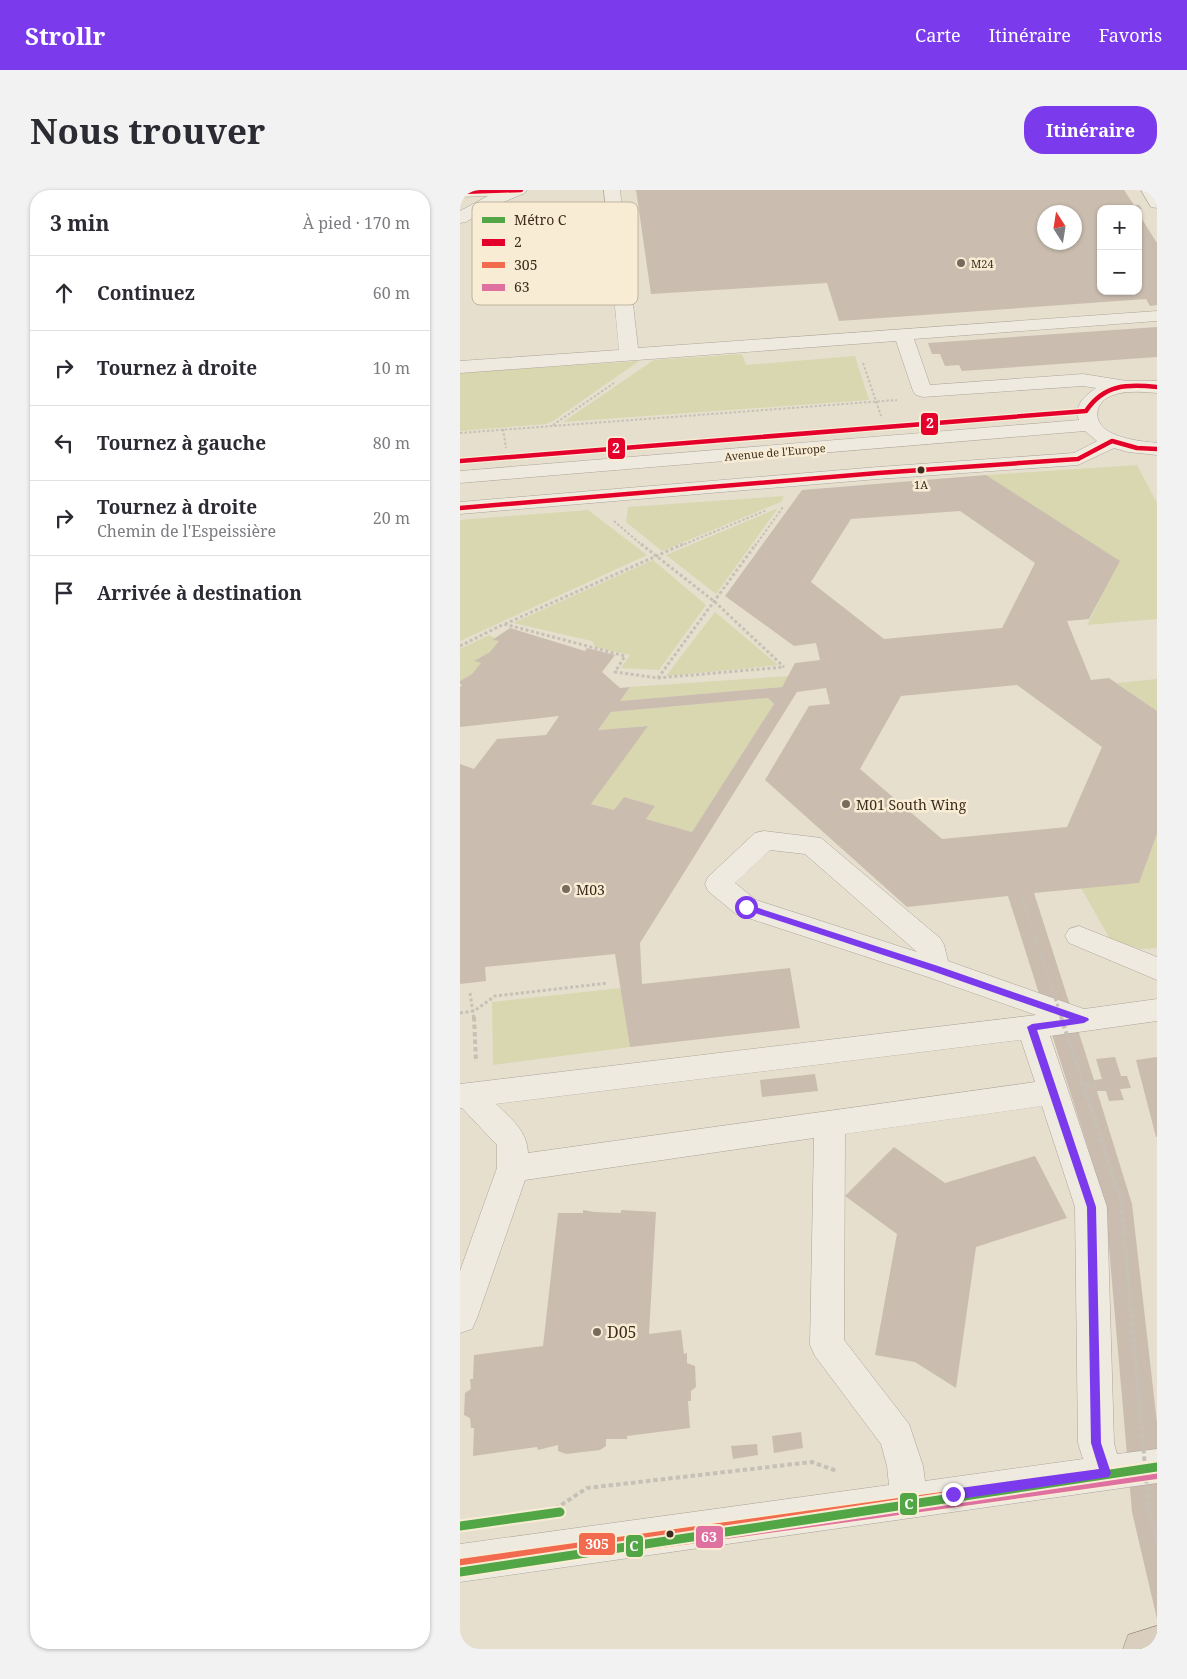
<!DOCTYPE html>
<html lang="fr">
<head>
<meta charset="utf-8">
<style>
	:root { --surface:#fff; --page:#f2f2f3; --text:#2b2b33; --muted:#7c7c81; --line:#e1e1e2; --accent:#7c3aed }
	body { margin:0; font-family:"Noto Serif",serif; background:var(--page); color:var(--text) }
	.controls { position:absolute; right:15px; top:15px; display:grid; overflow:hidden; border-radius:10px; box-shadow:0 1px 4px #0004 }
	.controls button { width:45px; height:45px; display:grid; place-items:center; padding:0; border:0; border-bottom:1px solid var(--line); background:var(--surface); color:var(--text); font:25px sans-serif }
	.compass { position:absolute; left:577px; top:15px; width:45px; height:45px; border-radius:50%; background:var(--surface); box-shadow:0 1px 4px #0004; rotate:348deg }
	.stop { position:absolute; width:15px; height:15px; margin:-11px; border:4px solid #7c3aed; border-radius:50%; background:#fff }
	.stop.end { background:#7c3aed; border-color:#fff; box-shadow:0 1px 5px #0008 }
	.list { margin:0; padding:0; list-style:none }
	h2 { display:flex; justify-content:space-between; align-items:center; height:65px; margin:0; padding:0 20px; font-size:21px }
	h2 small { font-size:16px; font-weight:400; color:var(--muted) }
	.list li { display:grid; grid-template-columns:32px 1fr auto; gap:15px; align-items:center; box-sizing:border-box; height:75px; padding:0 20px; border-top:1px solid var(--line) }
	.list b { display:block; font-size:19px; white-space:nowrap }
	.list p { margin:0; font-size:16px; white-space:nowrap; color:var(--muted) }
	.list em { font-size:16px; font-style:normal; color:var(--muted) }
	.icon { flex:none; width:28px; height:28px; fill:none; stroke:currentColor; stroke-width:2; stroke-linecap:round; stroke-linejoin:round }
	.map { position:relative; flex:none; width:697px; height:1459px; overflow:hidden; border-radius:20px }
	header { display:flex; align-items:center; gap:30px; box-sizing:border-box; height:70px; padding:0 25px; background:var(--accent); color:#fff }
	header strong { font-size:24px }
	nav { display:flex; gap:28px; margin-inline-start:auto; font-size:18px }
	.intro { display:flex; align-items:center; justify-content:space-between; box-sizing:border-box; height:120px; padding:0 30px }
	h1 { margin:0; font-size:35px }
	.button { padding:12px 22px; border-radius:20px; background:var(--accent); color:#fff; font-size:18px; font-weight:700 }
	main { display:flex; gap:30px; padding:0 30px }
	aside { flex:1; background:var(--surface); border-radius:20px; box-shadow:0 1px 4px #0004 }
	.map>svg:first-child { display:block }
</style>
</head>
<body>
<header>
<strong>Strollr</strong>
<nav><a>Carte</a><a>Itinéraire</a><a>Favoris</a></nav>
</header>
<div class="intro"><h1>Nous trouver</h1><a class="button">Itinéraire</a></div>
<main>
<aside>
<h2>3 min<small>À pied · 170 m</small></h2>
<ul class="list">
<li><svg class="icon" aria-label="ahead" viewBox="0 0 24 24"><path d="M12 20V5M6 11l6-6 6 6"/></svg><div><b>Continuez</b></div><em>60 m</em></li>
<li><svg class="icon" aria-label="right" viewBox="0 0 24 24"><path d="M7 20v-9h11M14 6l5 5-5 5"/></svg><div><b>Tournez à droite</b></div><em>10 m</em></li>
<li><svg class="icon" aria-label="left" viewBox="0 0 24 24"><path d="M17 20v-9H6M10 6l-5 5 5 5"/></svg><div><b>Tournez à gauche</b></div><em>80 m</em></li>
<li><svg class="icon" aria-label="right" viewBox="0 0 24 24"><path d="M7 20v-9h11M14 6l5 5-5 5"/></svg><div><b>Tournez à droite</b><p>Chemin de l'Espeissière</p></div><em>20 m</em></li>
<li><svg class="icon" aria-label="arrive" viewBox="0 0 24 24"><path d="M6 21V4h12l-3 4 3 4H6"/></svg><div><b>Arrivée à destination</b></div></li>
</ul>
</aside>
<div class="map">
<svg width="697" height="1459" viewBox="0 0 697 1459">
	<rect width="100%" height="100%" fill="#e6dfce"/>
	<!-- green -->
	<path fill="#d8d7b0" d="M282,164L286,175L395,166L409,210L103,232L194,170Z
		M179,171L93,231L86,234L0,241V183Z
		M677,275L697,313V429L627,435L659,371L526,285Z
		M324,306L321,312L202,361L166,332L168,317Z
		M318,318L256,404L206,365Z
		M128,320L187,365L0,451V330Z
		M193,370L246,415L199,480L161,478L170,465L135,457L132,451L53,433Z
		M255,422L318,475L206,486Z
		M29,445L35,448L33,450L39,451L30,462L15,471L21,473L12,484L0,491V459Z
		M328,486L322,497L160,511L170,497Z
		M697,489V521L657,493Z
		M308,508L314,514L232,642L186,629L194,616L164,607L154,620L131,614L187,536L138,540L151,522Z
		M697,644V758L680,759L650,749L621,698L679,693Z
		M161,798L170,857L33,875L32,812Z"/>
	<!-- building -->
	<path fill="#cabdaf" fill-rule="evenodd" d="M176,0H664L674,15H679L682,19H641V101H678V23L697,53V115L690,116L686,109L379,131L367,93L191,104ZM584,22H614V52H584Z
		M697,137V167L502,181L499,175L485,176L480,164H472L468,153Z
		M526,285L660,371L629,429L607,431L631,490L649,488L697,521V644L679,693L574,703L634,890L642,889L636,869L655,867L661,886H667L671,898L660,899L664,910L649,911L646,901H637L672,1014L697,1233V1429L672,1322L645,1012L548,706L447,717L305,590L349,516L370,514L366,498L337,502L180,753L182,794L330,778L340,838L170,857L155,764L25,777L26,791L0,794V574L14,579L37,549L86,545L99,526L0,537V497L2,495L0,494V491L12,484L21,473L14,471L30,462L39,451L32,450L50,438L125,461L127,458L155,465L142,482L160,498L170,497L160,511L322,497L335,473L360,470L356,453L334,456L265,406L342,300ZM500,321L575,373L542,438L424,449L351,392L391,329ZM557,495L642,557L607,637L482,649L400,579L441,506ZM308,508L314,514L232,642L186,629L195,616L164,607L154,620L131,614L188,536L138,540L151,522Z
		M697,867V947H696L676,870Z
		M355,884L358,901L302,907L300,890Z
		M434,957L485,993L575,966L607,1028L516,1057L496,1198L455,1172L415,1165L437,1044L385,1006Z
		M123,1020L134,1022L161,1023V1020L196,1022L189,1144L221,1140L224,1164L227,1163V1173L235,1176L236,1197L231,1201V1211H228L230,1238L167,1246V1249H146V1256L140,1260L106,1264L98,1261V1255L78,1260L77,1257L13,1266L14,1238H11L10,1228L4,1225L5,1203L11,1199L10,1189H13L14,1165L83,1156L98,1023H123Z
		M341,1242L343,1258L314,1263L312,1246Z
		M297,1254L298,1265L273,1269L271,1256Z"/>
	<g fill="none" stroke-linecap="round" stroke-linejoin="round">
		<defs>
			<path id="minor" d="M0,0H67L65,3L29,18L6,32L0,33V21L28,6L0,7Z
				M144,0H160L178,158L697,121V131L454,149L470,195L623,184L667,191H697V203C682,202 665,200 651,206C645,208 640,213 638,219C631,247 679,251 697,253V265L668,262L654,258L618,275L418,289L0,324V312L418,277L614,263L637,251L625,241L0,293V281L619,230C613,215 626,205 636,198L623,196L463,207L456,205L453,201L436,151L0,183V171L159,160Z
				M681,0H697V18L691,17Z
				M304,641L361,648L480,748L484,755L488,771L624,819L697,809V831L590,846L647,1017L654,1253L657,1264L697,1259V1293L0,1392V1354L429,1295L427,1276L421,1254L355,1166L350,1155L354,948L65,990L17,1128L12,1139L0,1143V1081L37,978V955L2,918H0V894L576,825L465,786L276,724L248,701L245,694L248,687L295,643ZM310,660L345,664L457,762L296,710L275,693ZM561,850L575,892L68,963C67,940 51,929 36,914ZM582,916L615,1017L618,1253L623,1269L465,1291L463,1276L449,1234L384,1150L385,944Z
				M619,736L697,767V790L609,753L605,746L609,739Z"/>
			<path id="highway" d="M697,1436V1459H663L668,1445Z"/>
		</defs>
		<!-- minor casing -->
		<use href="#minor" stroke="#aca497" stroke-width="1"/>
		<!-- highway casing -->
		<use href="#highway" stroke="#91897e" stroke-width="1"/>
		<!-- path-far2 -->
		<path stroke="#c7c0b7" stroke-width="2" stroke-dasharray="2.5 2" stroke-linecap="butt" d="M403,173L421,226
			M93,235L154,193
			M43,239L46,258
			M0,243L437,210
			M154,331L183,356
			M220,356L307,320
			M295,356L323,317"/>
		<!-- path-far1 -->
		<path stroke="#c7c0b7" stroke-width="3" stroke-dasharray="3 2.5" stroke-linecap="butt" d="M181,354L255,412L324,477
			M45,434L223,354
			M0,456L44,434L165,466L155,482L198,488L324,477
			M198,488L296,354
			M10,803L14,829
			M0,823L14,821L35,806L148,793"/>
		<!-- path -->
		<path stroke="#c7c0b7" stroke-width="4" stroke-dasharray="4.5 3" stroke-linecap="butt" d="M14,827L16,872
			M626,896L635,895
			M95,1319L127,1298L352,1272L377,1281"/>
		<!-- minor -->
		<use href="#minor" fill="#eeeae0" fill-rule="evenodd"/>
		<!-- highway -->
		<use href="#highway" fill="#dacfbf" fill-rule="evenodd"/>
		<!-- path-bridge-far1 -->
		<path stroke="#c7c0b7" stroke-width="3" stroke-dasharray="3 2.5" stroke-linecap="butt" d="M561,704L602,829"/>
		<!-- path-bridge -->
		<path stroke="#c7c0b7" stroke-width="4" stroke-dasharray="4.5 3" stroke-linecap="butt" d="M601,827L661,1011L689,1321L697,1353"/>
		<defs>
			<path id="bus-1" d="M0,2L61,0
				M626,221C644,194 668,194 697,197
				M0,271L626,221
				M0,318L418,283L618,269L652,251L677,258L697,259"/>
			<path id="bus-2" d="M0,1373L697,1276"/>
			<path id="bus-3" d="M1,1382L697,1285"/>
		</defs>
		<!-- bus-1 casing -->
		<use href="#bus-1" stroke="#f8edd4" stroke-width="7"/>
		<!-- bus-2 casing -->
		<use href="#bus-2" stroke="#f8edd4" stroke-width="11"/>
		<!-- bus-3 casing -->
		<use href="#bus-3" stroke="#f8edd4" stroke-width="11"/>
		<!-- bus-1 -->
		<use href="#bus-1" stroke="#e4002b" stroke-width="4.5"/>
		<!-- bus-2 -->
		<use href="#bus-2" stroke="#f26b4e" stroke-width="8"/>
		<!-- bus-3 -->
		<use href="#bus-3" stroke="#de71a0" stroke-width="8"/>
		<defs>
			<path id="metro-1" d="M0,1336L100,1322
				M0,1382L697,1277"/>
		</defs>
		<!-- metro-1 casing -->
		<use href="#metro-1" stroke="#f8edd4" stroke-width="13"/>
		<!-- metro-1 -->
		<use href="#metro-1" stroke="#52a646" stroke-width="9"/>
	</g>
	<!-- route -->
	<path fill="#7c3aed" d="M286,714L478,776L628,828L629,830L624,833L577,840L636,1017L641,1253L651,1283L649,1287L493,1310L489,1308L487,1304L489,1301L493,1299L639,1279L631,1253L627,1017L567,837L572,834L610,829L472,781L283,719L282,717Z"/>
	<!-- markers -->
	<g fill="#786b5c" stroke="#f8edd4" stroke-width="2">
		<circle cx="501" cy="73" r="5"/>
		<circle cx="386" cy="614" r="5"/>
		<circle cx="106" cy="699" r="5"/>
		<circle cx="137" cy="1142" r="5"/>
	</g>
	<g fill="#3d2c1e" stroke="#f8edd4" stroke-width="2">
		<circle cx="461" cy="280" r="4.5"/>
		<circle cx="210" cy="1344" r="4.5"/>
	</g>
	<g text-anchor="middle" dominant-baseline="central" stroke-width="5" stroke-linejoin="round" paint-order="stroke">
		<!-- far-poi labels -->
		<g font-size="11" fill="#3d2c1e" stroke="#f8edd4" text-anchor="start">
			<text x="511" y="73">M24</text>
		</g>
		<!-- far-street labels -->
		<g font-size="11" fill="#3d2c1e" stroke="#f8edd4">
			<text transform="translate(315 262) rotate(-5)">Avenue de l'Europe</text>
		</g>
		<!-- far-bus labels -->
		<g font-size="11" fill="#3d2c1e" stroke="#f8edd4">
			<text x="461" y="294">1A</text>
		</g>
		<!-- poi labels -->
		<g font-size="14" fill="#3d2c1e" stroke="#f8edd4" text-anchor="start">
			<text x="396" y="614">M01 South Wing</text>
			<text x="116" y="699">M03</text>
		</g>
		<!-- near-poi labels -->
		<g font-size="16" fill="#3d2c1e" stroke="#f8edd4" text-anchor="start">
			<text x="147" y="1142">D05</text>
		</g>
	</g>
	<!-- legend -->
	<rect x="12" y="12" width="166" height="103" rx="8" fill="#f8edd4" stroke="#c0b39d" stroke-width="1"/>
	<rect x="22" y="27" width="23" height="6" fill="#52a646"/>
	<rect x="22" y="49" width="23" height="7" fill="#e4002b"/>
	<rect x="22" y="72" width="23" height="6" fill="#f26b4e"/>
	<rect x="22" y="94" width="23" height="7" fill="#de71a0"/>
	<g font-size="14" fill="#3d2c1e">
		<text x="54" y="35">Métro C</text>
		<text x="54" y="57">2</text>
		<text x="54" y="80">305</text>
		<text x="54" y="102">63</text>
	</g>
	<g stroke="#f8edd4" stroke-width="2">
		<rect x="460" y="222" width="19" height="24" rx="5" fill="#e4002b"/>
		<rect x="147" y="247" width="19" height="23" rx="5" fill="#e4002b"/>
		<rect x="439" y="1302" width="19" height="24" rx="5" fill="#52a646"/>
		<rect x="235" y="1335" width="29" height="24" rx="5" fill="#de71a0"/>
		<rect x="118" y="1342" width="38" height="24" rx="5" fill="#f26b4e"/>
		<rect x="165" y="1344" width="19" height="24" rx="5" fill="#52a646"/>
	</g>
	<g font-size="14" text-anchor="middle" font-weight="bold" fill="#fff">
		<text x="470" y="238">2</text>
		<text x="156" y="263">2</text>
		<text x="449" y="1319">C</text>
		<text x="249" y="1352">63</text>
		<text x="137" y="1359">305</text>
		<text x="174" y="1361">C</text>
	</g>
</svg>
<div class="controls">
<button>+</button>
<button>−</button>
</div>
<svg class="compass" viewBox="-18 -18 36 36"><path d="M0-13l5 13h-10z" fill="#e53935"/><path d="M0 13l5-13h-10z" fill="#7c7c81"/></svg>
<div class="stop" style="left:286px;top:717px"></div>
<div class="stop end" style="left:493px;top:1304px"></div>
</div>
</main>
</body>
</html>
